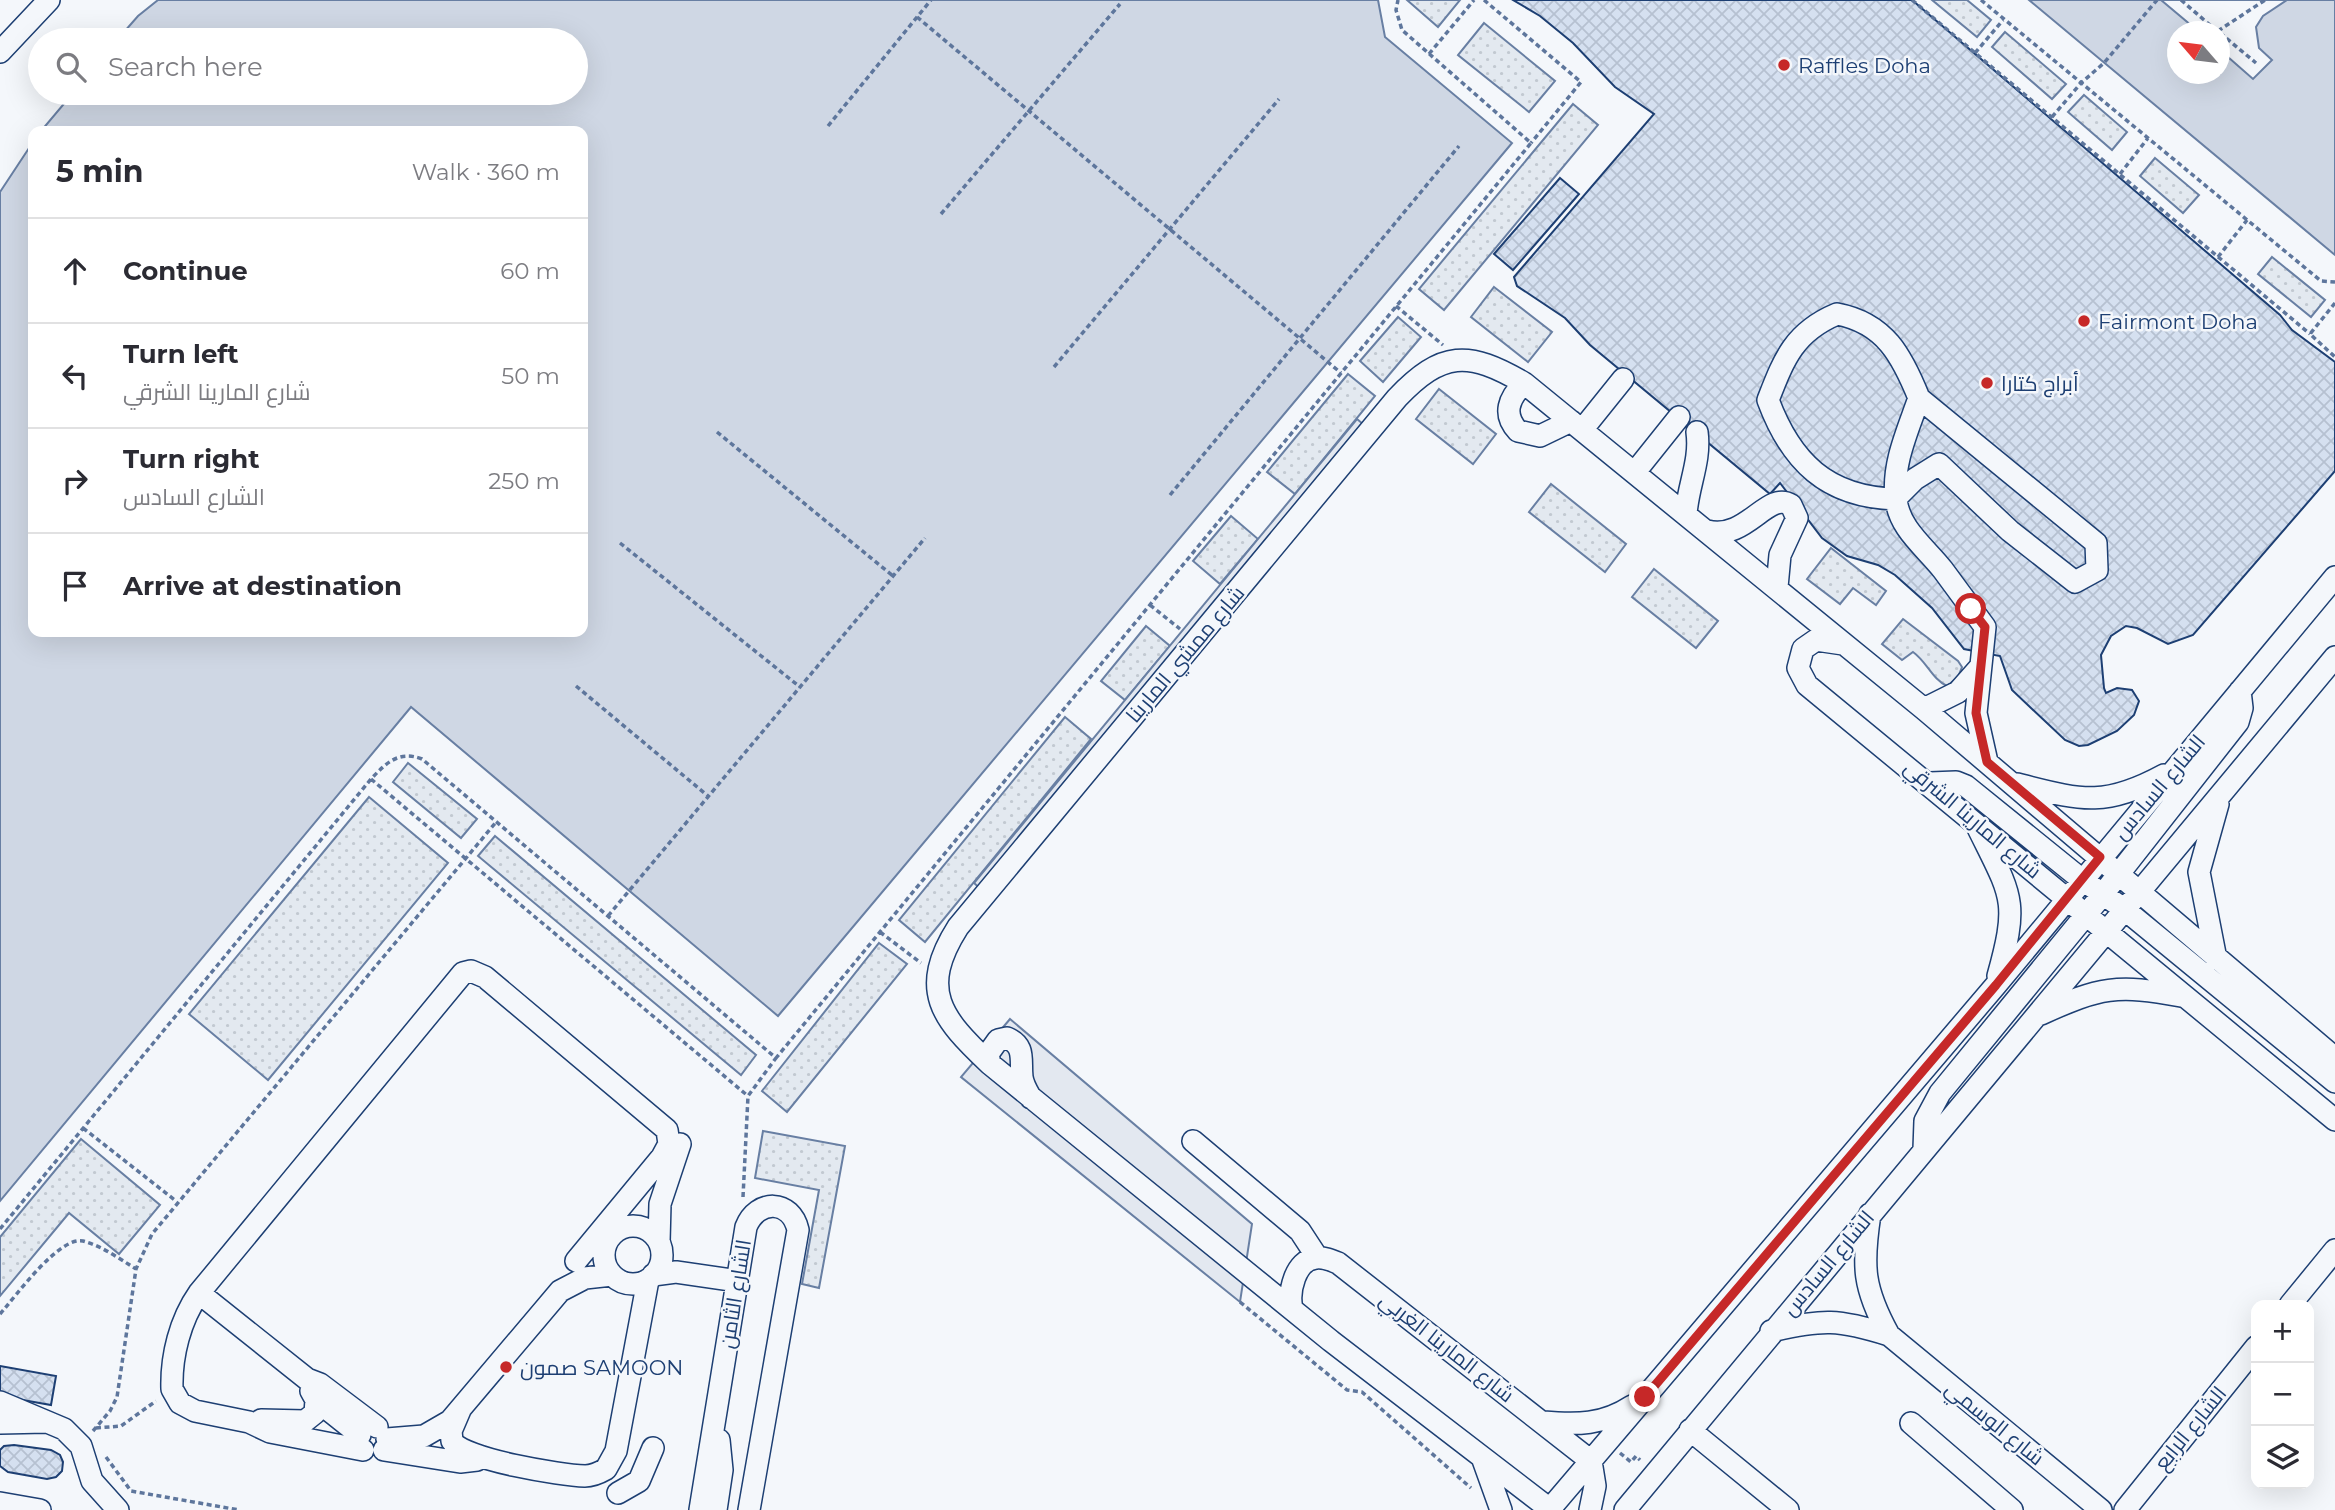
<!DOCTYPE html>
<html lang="en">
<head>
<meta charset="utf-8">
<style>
	:root { --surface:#fff; --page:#f7f7f7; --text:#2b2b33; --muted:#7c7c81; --line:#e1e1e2 }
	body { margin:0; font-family:Montserrat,Cairo,sans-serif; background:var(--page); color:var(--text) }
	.controls { position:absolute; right:21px; bottom:21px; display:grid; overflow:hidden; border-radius:14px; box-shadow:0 7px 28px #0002 }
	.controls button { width:63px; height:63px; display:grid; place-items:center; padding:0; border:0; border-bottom:2px solid var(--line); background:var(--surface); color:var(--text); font:35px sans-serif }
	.compass { position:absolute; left:2167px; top:21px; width:63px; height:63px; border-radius:50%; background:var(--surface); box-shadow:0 7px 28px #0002; rotate:298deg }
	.stop { position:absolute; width:21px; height:21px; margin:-16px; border:5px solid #c62828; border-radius:50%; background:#fff }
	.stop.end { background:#c62828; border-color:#fff; box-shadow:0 2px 7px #0008 }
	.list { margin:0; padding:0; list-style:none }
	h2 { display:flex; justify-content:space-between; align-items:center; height:91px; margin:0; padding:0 28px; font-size:30px }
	h2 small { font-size:23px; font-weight:400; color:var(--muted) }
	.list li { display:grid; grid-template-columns:46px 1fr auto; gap:21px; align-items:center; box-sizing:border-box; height:105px; padding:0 28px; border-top:2px solid var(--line) }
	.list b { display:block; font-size:26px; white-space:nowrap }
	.list p { margin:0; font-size:23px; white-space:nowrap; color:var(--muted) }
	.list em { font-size:23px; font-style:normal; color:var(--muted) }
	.icon { flex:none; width:38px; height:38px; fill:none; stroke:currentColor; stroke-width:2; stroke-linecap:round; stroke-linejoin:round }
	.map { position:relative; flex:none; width:2335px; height:1510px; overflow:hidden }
	.search { position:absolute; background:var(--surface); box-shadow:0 7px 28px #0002; left:28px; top:28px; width:560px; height:77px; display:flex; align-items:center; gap:18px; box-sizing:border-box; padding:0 24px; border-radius:38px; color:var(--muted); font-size:26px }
	.panel { position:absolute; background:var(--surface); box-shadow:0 7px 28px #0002; left:28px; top:126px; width:560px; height:511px; border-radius:14px }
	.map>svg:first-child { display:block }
</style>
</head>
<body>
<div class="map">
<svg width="2335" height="1510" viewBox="0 0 2335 1510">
	<defs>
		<pattern id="grass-dots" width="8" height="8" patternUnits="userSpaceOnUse" patternTransform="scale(1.75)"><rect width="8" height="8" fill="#e3e9f0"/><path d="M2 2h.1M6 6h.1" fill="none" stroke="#c2c9d1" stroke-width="1.8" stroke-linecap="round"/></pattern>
		<pattern id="building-cross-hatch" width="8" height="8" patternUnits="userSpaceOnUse" patternTransform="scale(1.75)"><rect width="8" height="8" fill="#d5e0f0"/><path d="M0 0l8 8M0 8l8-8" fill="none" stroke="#b6c1d1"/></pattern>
	</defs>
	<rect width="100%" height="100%" fill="#f4f7fb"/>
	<!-- grass -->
	<path fill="url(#grass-dots)" stroke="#687fa3" stroke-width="2" d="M1407,0H1460L1438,27Z
		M1932,0H1967L1991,20L1977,37Z
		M1484,23L1555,81L1529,112L1458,55Z
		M2005,32L2066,84L2052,99L1992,47Z
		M2084,95L2127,132L2112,150L2068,112Z
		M1573,104L1598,125L1444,310L1419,289Z
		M2155,158L2199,195L2183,213L2140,176Z
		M2272,257L2325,300L2311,317L2258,274Z
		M1494,287L1552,332L1528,362L1471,317Z
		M1398,317L1421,337L1383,382L1360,361Z
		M1348,374L1375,396L1295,494L1267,472Z
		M1439,389L1496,434L1473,464L1416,419Z
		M1551,484L1626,544L1605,572L1529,512Z
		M1231,516L1258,539L1220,584L1193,561Z
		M1831,548L1886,591L1876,605L1853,588L1840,604L1807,579Z
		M1654,569L1718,621L1696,648L1632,597Z
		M1903,619L1958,661L1962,667L1958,677L1947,686C1932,679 1927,662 1913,652L1902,660L1882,644Z
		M1146,626L1170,646L1125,700L1101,681Z
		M1065,717L1091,739L925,942L899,920Z
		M408,763L477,819L461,838L393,782Z
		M369,797L448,863L268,1080L189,1014Z
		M495,836L756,1055L741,1075L478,856Z
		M879,943L907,964L787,1112L762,1091Z
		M763,1131L845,1146L819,1288L802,1284L819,1190L755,1178Z
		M81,1139L160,1205L119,1254L69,1213L0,1296V1237Z"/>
	<!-- parking -->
	<path fill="#e3e8f0" stroke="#687fa3" stroke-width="2" d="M1357,419L1370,430L986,894L974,883Z
		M1010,1019L1252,1224L1240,1302L961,1077Z"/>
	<!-- water -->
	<path fill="#cfd7e4" stroke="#687fa3" stroke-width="2" fill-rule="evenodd" d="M158,0H1378L1385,37L1512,143L778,1016L411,707L0,1201V192L33,142V632H583V131H41L73,93H576V40H117L138,16Z
		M2029,0H2335V255ZM2178,32H2220V74H2178Z"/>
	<!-- pier -->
	<path fill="#f4f7fb" stroke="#687fa3" stroke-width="2" d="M2161,0H2287L2263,16L2256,27L2259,48L2272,60L2253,79L2220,50V32L2198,31Z"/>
	<!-- building -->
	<path fill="url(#building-cross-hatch)" stroke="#1d3f73" stroke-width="2" d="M1513,0H1912L2280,315L2292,330L2335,362V471L2193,635L2168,644L2137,628L2126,626L2111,636L2101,655L2104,688L2106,693L2117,688L2132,690L2139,701L2134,715L2117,731L2088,745L2079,746L2065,740L2012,690L2000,656L1964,649L1932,608L1895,575L1878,565L1847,556L1822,538L1780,483L1770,494L1590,345L1565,318L1517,286L1514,277L1654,114L1615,87L1573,43L1540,16Z
		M1560,178L1579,194L1513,270L1494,254Z
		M0,1366L56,1376L51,1405L0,1396Z
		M14,1445L51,1450L60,1455L63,1462L62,1471L56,1477L47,1479L8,1472L0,1466V1450L4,1446Z"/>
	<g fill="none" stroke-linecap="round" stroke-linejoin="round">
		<defs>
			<path id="minor" d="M0,52L49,0
				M1837,314C1885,323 1902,356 1919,398L2096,543L2097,570L2075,582L2010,531L1939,464L1915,479L1895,499C1827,497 1791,462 1768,400C1784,359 1794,332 1837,314Z
				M1524,383C1509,398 1502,414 1518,431L1540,436L1571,421
				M1919,398C1908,430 1892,464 1896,498C1898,528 1926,548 1943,570C1957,589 1971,608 1985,627L1976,713L1987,762
				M1582,430L1623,379
				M1635,472L1679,417
				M1686,514C1688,485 1701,461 1697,432
				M1707,531C1747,541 1767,490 1791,505L1797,518L1780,555L1777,587
				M1843,644L1816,640L1803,649L1798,668L1807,685L2335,1120
				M1924,709L1958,692L1981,666
				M1930,783L1956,782L1966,786L2081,879L2124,909L2335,1082
				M2017,784C2081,800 2103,808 2164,775
				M1978,828C2012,897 2019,900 1998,976
				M2216,959L2199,872L2218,804
				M2041,1014C2100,987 2117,984 2181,996
				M990,1064L988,1054L998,1040L1007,1038C1026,1046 1020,1060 1022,1077C1023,1085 1027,1091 1031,1098
				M1193,1141L1300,1231L1317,1257
				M1924,1149L1925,1121L1940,1093L2103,894L2238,722L2242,708L2240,691
				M1870,1214C1862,1266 1863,1288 1889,1335
				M604 1255a29 29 0 1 1 58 0a29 29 0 1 1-58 0Z
				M659,1242L660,1204L680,1144
				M653,1275L676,1272L738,1281
				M199,1293L307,1379L320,1384L377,1427
				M2290,1305L2335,1250
				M1292,1309C1288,1292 1295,1260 1316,1258C1324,1257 1331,1260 1338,1263L1591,1461
				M1771,1331C1822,1319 1839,1319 1889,1335L2101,1510
				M311,1391L316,1400L360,1435
				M0,1402L64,1429L81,1446L92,1481L118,1510
				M460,1410L451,1431L452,1441C464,1460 561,1475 585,1476C593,1476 599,1473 606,1469L616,1451L648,1280
				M261,1420L305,1421L315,1413L316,1400
				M1543,1422C1577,1425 1603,1425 1632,1406
				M0,1423L46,1422
				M1911,1423L2012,1510
				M1690,1430L1788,1510
				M387,1439L424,1436L450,1421L560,1291L585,1278L612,1275
				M363,1450L270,1432L249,1422L195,1411L180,1403L172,1389C171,1356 180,1320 199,1293L463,973L471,971L485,977L667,1130L669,1144L662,1157L576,1261
				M384,1450L460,1462L477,1460
				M1483,1460L1501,1510
				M618,1493L639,1481L653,1448
				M0,1503L40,1510
				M700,1510L746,1227C757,1199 791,1199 798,1230L749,1510
				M716,1510L722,1470L719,1440
				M1549,1510L1996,985L2335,577
				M1551,1510L1331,1341L990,1064C941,1018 918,990 958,927L1397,398C1442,351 1468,350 1524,383L1924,709L2335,1058
				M1590,1510L1595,1486L1591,1461
				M1625,1510L2335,657
				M2125,1510L2256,1347"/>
		</defs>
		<!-- minor casing -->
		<use href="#minor" stroke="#1d3f73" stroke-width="24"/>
		<!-- path -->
		<path stroke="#5e769c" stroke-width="3.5" stroke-dasharray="5 3.5" stroke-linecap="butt" d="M1484,0L1581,82L1531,143
			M1912,0L2310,334
			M1981,0L2321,281L2335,282
			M2181,0L2218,32
			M917,17L1341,373
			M2218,31L2265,0
			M2220,33L2256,63
			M1975,53L2003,20
			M1429,54L1474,0
			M2052,117L2081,83L2104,63L2157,0
			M828,126L931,0
			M2120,174L2148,138
			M941,214L1120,4
			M2218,257L2247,220
			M2335,303L2310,334L2335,357
			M1396,306L1443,345
			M1054,367L1279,99
			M717,432L893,576
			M1170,495L1459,146
			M620,543L800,687
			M1150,605L1180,629
			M576,686L708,796
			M371,779L748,1096
			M608,916L925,538
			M880,932L921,963
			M83,1128L176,1201
			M743,1197L748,1096L776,1058
			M0,1229L371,779C386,763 399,750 422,759L776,1058L1531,143L1402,30L1396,10L1398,0
			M1240,1302L1347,1390L1362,1392L1471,1488
			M0,1314C16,1296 59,1236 83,1241C102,1246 120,1259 136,1269
			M96,1428L121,1426L156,1401
			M93,1431L110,1411L117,1397L136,1269L152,1234L497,821
			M1620,1453L1631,1462L1636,1456L1640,1460
			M106,1457L131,1491L239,1510"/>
		<!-- minor -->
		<use href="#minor" stroke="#f4f7fb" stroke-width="21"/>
	</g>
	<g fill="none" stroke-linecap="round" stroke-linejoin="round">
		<!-- route -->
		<path stroke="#c62828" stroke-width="9" d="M1645,1397L1996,985L2100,857L1987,762L1976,713L1985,627L1971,609"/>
	</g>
	<!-- markers -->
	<g fill="#c62828" stroke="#f4f7fb" stroke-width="2.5">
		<circle cx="1784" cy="65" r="7"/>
		<circle cx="2084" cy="321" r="7"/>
		<circle cx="1987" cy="383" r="7"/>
		<circle cx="506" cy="1367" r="7"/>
	</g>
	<g text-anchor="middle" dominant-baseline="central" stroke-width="5" stroke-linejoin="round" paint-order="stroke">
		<!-- poi labels -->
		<g font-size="21" fill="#1d3f73" stroke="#f4f7fb" text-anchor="start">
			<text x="1798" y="65">Raffles Doha</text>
			<text x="2098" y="321">Fairmont Doha</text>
			<text x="2001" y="383">أبراج كتارا</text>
			<text x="520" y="1367">صمون SAMOON</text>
		</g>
		<!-- street labels -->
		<g font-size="21" fill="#1d3f73" stroke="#f4f7fb">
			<text transform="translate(1185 654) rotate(-50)">شارع ممشي المارينا</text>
			<text transform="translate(2159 787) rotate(-50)">الشارع السادس</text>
			<text transform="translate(1973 819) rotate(40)">شارع المارينا الشرقي</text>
			<text transform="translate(1828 1263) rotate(-50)">الشارع السادس</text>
			<text transform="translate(735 1294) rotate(-81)">الشارع الثامن</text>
			<text transform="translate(1447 1347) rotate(38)">شارع المارينا الغربي</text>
			<text transform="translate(1995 1423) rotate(39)">شارع الوسمي</text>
			<text transform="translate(2190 1428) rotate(-51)">الشارع الرابع</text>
		</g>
	</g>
</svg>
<div class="controls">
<button>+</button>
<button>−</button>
<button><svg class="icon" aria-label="layers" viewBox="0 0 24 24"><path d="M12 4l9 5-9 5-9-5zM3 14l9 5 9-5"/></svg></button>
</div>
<svg class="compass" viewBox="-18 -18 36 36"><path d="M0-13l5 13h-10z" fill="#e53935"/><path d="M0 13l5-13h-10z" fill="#7c7c81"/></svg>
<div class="stop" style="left:1971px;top:609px"></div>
<div class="stop end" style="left:1645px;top:1397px"></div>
<div class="search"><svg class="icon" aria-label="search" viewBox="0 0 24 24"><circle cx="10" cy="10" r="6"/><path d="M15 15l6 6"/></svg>Search here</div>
<section class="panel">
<h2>5 min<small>Walk · 360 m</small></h2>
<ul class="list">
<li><svg class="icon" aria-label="ahead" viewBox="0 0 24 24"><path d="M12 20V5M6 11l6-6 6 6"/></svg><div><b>Continue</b></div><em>60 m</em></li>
<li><svg class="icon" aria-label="left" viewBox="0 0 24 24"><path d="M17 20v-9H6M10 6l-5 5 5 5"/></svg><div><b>Turn left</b><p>شارع المارينا الشرقي</p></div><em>50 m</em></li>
<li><svg class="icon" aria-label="right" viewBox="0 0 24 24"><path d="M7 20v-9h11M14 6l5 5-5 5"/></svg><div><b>Turn right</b><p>الشارع السادس</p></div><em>250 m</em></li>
<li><svg class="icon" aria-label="arrive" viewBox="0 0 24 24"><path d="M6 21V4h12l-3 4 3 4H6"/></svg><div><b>Arrive at destination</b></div></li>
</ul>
</section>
</div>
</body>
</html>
